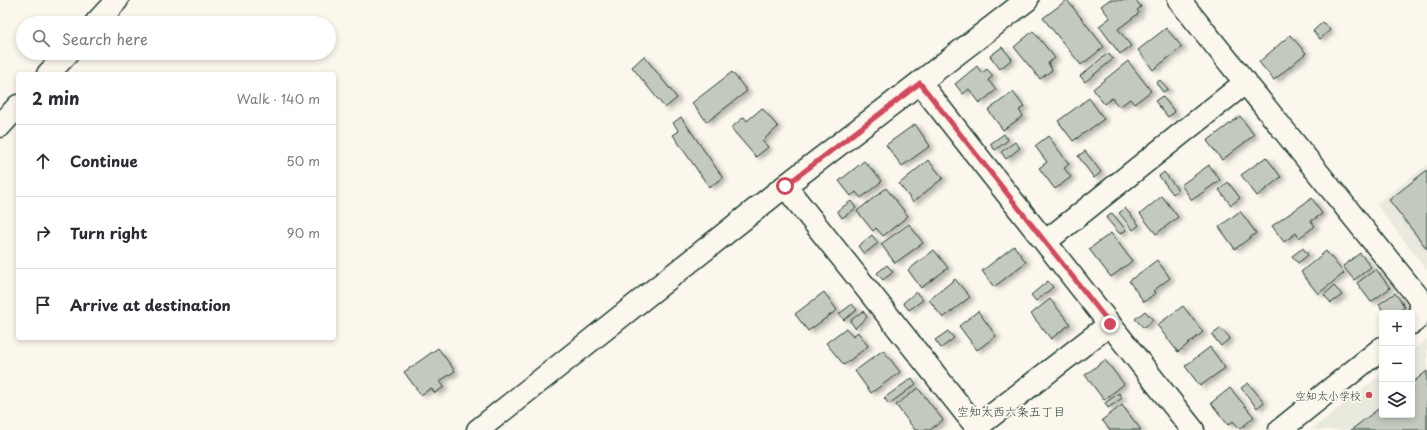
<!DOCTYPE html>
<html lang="en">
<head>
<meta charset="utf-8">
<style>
	:root { --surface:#fff; --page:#f2f2f3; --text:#2b2b33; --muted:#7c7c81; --line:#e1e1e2 }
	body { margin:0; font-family:"Playpen Sans","Klee One",sans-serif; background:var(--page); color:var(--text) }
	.controls { position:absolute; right:12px; bottom:12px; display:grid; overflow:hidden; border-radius:4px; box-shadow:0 2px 6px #0003 }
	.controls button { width:36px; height:36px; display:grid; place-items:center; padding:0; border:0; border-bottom:1px solid var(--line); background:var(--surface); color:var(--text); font:20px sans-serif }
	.stop { position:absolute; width:12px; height:12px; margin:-9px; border:3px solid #d1495b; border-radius:50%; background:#fff }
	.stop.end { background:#d1495b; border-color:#fff; box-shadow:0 1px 4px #0008 }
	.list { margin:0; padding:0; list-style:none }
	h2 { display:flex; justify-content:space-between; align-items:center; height:52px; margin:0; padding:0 16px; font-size:17px }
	h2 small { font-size:13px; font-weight:400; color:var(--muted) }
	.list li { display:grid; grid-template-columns:26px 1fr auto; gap:12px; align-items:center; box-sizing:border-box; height:72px; padding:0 16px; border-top:1px solid var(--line) }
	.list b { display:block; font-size:15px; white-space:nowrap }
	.list em { font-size:13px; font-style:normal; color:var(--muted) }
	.icon { flex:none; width:22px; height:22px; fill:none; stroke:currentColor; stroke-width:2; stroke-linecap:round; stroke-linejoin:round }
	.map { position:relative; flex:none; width:1427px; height:430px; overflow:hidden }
	.search { position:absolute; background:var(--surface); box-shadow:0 2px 6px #0003; left:16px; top:16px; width:320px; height:44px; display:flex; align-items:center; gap:10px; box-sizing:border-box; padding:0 14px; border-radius:22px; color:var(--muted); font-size:15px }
	.panel { position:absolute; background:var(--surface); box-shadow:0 2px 6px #0003; left:16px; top:72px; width:320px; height:268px; border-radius:4px }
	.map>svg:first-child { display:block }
</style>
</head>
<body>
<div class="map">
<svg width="1427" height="430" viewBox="0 0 1427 430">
	<defs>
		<filter id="shadow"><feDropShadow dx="4.5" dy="2.5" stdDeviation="2" flood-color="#0004"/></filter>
	</defs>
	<rect width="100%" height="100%" fill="#fbf7ec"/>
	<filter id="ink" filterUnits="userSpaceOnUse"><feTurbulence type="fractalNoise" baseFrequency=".025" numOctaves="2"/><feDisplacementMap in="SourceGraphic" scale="8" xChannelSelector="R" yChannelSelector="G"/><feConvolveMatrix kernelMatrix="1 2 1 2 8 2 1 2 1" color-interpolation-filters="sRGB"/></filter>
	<g filter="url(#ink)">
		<!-- built -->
		<path fill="#eae9de" d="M1427,165V271L1376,204Z
			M1427,339V430H1311L1382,374V415H1412V351Z"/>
		<!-- building -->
		<path fill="#c4c9be" stroke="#1f3d34" filter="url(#shadow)" d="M1067,0L1104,47L1081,65L1043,18Z
			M1109,0H1136L1141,7L1137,10L1139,13L1118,29L1131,46L1120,54L1099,26L1110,18L1101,6Z
			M1323,22L1330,30L1320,39L1313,31Z
			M1166,28L1182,47L1153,70L1138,50Z
			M1033,31L1055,58L1048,63L1052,70L1040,79L1014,47Z
			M1290,35L1306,53L1274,80L1259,62Z
			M1002,47L1012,59L1000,69L990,56Z
			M1108,53L1113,59L1085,82L1080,76Z
			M644,56L677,98L665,108L632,67Z
			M1128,61L1151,91L1134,104L1130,99L1119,107L1112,98L1104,104L1093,89Z
			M977,66L982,73L987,69L993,76L988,80L996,90L980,103L969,89L963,94L955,84Z
			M732,72L747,91L707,122L692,103Z
			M1160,80L1168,89L1163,92L1156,83Z
			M1013,92L1024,107L1019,110L1023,116L1003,130L988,110Z
			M1162,96L1175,112L1168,117L1155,101Z
			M1089,98L1104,119L1073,141L1058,121Z
			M762,108L778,127L762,141L768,147L756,157L731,128L744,117L747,121Z
			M1240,116L1254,135L1222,160L1207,141Z
			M681,117L723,178L709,187L673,135L679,131L673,123Z
			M915,124L930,146L902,166L886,145Z
			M1004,134L1008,140L995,150L990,144Z
			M1048,136L1069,164L1064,168L1071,177L1055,189L1039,168L1047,162L1035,146Z
			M1015,142L1020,148L1006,159L1001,152Z
			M1085,151L1101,172L1094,178L1078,156Z
			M1266,157L1281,177L1257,196L1241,175Z
			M928,160L943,178L913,202L899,184Z
			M864,161L882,181L861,198L856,192L851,196L839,181Z
			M1209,165L1220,180L1192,200L1181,185Z
			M1427,170V249L1389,200Z
			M1164,172L1178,190L1173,194L1159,176Z
			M1228,182L1240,198L1231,205L1219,190Z
			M886,188L908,216L883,236L876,228L873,231L857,211Z
			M1162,196L1178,217L1156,234L1140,214Z
			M1312,198L1322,214L1311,221L1315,226L1299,238L1296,233L1284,242L1272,226Z
			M851,201L856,208L842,218L837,211Z
			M1125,208L1139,225L1133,230L1119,213Z
			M1240,211L1256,233L1235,249L1219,227Z
			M1112,213L1126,230L1120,234L1106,218Z
			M909,224L923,243L895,263L881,244Z
			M1111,233L1132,261L1111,277L1089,249Z
			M872,235L878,243L864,254L858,246Z
			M1014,246L1026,262L994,287L982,271Z
			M1303,248L1308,255L1298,263L1292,256Z
			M934,250L948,268L921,288L908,270Z
			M1326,251L1344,273L1318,294L1301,272Z
			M1360,253L1371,267L1354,280L1343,266Z
			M1157,260L1170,278L1153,291L1155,293L1144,302L1129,281Z
			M887,265L893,272L883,280L877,273Z
			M1376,269L1390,288L1371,302L1357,283Z
			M955,279L970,297L943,318L929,300Z
			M1048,281L1053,287L1036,301L1031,295Z
			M1334,286L1342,295L1331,303L1324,295Z
			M824,292L837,310L808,331L795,314Z
			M916,292L923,300L909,310L903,303Z
			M1395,293L1405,307L1396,313H1384L1379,304Z
			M1050,299L1070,324L1051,339L1031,314Z
			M852,304L857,310L844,320L839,314Z
			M1183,306L1203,332L1178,352L1157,325Z
			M863,311L867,317L855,328L850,321Z
			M978,311L996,336L977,350L959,326Z
			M1145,311L1153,320L1144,328L1135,319Z
			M846,328L853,336L858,332L868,346L844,365L826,343Z
			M1221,328L1230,338L1221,346L1212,335Z
			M948,331L954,338L941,348L935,340Z
			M1210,347L1225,368L1200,386L1185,366Z
			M438,348L455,371L440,381L444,387L435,393L431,388L421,395L404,372Z
			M883,350L900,372L871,393L855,371Z
			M1105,360L1124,384L1104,400L1085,375Z
			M1427,371V430H1351L1382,406V415H1412V383Z
			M912,378L916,384L889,404L884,398Z
			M1248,383L1264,402L1257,408L1241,388Z
			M918,388L943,420L930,430H915L896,405Z
			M1230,388L1254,417L1240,429L1233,421L1228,425L1211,403Z
			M1119,393L1122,398L1108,408L1105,403Z
			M1122,405L1141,430H1110L1102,420Z"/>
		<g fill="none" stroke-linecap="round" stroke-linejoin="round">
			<defs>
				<path id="minor" d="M1179,0L1418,297L1422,307L1417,319L1412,323
					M96,23L117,0
					M48,74L68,53
					M920,83L1193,430
					M0,126L18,106
					M785,186L979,430
					M1045,242L1246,82
					M977,427L1110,324
					M478,430L785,186L1027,0
					M1280,430L1382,348"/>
			</defs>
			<!-- minor casing -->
			<use href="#minor" stroke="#1f3d34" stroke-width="25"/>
			<!-- minor -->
			<use href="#minor" stroke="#fbf7ec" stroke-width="22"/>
		</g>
	</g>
	<g fill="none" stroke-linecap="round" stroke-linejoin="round" filter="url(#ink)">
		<!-- route -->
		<path stroke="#d1495b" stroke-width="5" d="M785,186L920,83L1110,324"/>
	</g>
	<!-- markers -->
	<circle fill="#d1495b" stroke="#fbf7ec" stroke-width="1.5" cx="1369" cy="395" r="4"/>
	<g text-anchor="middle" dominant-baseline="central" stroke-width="4" stroke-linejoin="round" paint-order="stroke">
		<!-- poi labels -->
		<g font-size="11" fill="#1f3d34" stroke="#fbf7ec" text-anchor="end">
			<text x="1361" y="395">空知太小学校</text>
		</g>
		<!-- neighbourhood labels -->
		<g font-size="12" fill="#1f3d34" stroke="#fbf7ec">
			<text x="1011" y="411">空知太西六条五丁目</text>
		</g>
	</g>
</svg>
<div class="controls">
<button>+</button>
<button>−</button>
<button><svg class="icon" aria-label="layers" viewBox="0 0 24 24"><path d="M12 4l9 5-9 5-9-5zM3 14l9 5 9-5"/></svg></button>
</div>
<div class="stop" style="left:785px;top:186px"></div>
<div class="stop end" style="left:1110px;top:324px"></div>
<div class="search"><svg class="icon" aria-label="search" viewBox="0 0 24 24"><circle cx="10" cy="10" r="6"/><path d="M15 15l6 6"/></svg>Search here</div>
<section class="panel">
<h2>2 min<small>Walk · 140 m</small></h2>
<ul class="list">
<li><svg class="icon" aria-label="ahead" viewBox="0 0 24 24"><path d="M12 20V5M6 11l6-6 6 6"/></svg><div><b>Continue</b></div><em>50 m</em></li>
<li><svg class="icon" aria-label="right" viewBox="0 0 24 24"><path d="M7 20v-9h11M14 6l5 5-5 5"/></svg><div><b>Turn right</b></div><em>90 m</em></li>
<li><svg class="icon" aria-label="arrive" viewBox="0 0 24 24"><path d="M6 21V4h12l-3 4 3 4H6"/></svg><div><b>Arrive at destination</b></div></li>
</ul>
</section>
</div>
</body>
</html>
